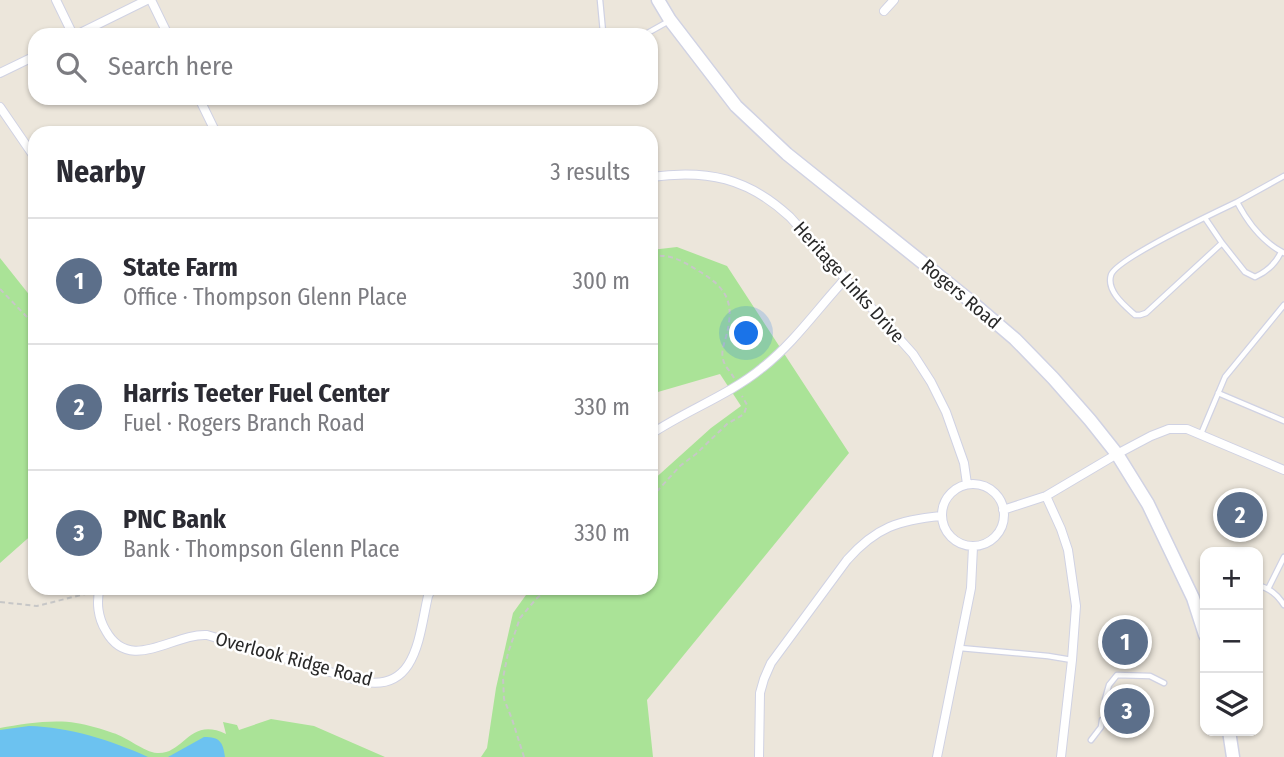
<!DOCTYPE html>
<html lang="en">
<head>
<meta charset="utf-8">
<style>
	:root { --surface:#fff; --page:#f2f2f3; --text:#2b2b33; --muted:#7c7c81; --line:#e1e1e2; --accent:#b45309 }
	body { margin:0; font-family:"Fira Sans Condensed",sans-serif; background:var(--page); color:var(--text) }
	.controls { position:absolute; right:21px; bottom:21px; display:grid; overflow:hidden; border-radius:14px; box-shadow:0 2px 5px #0004 }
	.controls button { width:63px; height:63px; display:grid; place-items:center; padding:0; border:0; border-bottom:2px solid var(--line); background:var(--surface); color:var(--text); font:35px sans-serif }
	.you { position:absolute; left:747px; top:334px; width:24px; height:24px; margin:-18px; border:5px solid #fff; border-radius:50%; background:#1a73e8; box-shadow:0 0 0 10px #1a73e833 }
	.badge { display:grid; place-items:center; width:46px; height:46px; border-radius:50%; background:var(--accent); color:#fff; font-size:23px; font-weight:700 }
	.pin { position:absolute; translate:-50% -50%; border:4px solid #fff; box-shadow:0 2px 7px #0006 }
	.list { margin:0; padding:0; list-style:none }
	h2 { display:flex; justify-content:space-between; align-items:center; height:91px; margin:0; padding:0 28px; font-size:30px }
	h2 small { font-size:23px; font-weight:400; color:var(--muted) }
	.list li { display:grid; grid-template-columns:46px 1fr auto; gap:21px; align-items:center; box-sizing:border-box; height:126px; padding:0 28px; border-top:2px solid var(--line) }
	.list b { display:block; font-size:26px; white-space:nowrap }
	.list p { margin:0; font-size:23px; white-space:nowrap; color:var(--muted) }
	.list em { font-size:23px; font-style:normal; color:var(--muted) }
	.icon { flex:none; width:38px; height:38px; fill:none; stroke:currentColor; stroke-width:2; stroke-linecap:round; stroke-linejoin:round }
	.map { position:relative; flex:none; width:1284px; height:757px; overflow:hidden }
	.search { position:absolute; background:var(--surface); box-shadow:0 2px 5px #0004; left:28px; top:28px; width:630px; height:77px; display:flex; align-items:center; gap:18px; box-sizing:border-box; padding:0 24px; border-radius:21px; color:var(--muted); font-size:26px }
	.panel { position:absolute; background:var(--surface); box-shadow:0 2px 5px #0004; left:28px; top:126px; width:630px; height:469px; border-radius:21px }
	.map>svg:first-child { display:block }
</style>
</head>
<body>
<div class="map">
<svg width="1284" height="757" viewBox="0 0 1284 757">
	<rect width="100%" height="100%" fill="#ece6db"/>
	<!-- green -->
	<path fill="#aae397" d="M677,247L727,266L849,453L647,700L653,757H481L487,748L496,688L513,613L531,588H651V482L711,428L741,406L720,374L651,394V250Z
		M0,258L35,302V532L0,563Z
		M271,719L314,726L385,757H0V728C23,724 53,719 76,723C88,725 102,729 113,733C127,737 144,752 157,753C184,755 189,716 226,734L223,722L237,725L239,730Z"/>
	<!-- water -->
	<path fill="#6cc2f0" d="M29,726C69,727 111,740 148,757H0V730Z
		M204,737C220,737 223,742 225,757H168Z"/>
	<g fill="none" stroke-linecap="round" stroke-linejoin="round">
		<defs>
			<path id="lane" d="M600,0L603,32L605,35
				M644,35L669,21
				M1284,176L1237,202C1248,223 1262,242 1284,253
				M1205,218L1222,243L1146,313L1140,315H1135C1125,306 1106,291 1111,275C1116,259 1216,212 1237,202
				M1222,243L1245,272L1255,277C1266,272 1276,263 1281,252
				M1218,393L1284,421
				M1201,434L1225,377L1284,305
				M1258,585C1270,589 1277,594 1284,605
				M1268,589L1284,557
				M960,648L1048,656L1072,660
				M1105,699L1109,685L1117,675L1150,676L1164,683
				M1091,740L1101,727L1102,720"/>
			<path id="street" d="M56,0L73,35
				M151,0L168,35
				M884,11L894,0
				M76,35L147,0
				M0,73L35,56
				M199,98L216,133
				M0,107L35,158
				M651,177C707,169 748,178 790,217L913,354L931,382L946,412L964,463L967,484
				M651,434C687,410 729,395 762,368C794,343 818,308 846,278
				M942 515a31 31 0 1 1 62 0a31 31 0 1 1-62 0Z
				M1046,496L1061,529L1068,550L1076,606L1072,660L1061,757
				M1003,510L1046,496L1117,454L1151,436L1169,429H1187L1284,470
				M100,588C96,602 98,618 106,631C130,674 173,633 207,635L360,681C417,694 419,635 428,596L432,588
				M759,757L760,693L764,679L771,663L847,560C876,527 899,520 941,516
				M937,757L971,588L973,547"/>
			<path id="secondary" d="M658,0L670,20L736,106L787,154L968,299L1015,339L1053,378L1090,420L1117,454L1148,504L1193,598L1205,635
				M1229,731L1233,757"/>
		</defs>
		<!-- lane casing -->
		<use href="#lane" stroke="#d0d2e3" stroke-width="7"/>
		<!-- street casing -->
		<use href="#street" stroke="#d0d2e3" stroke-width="10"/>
		<!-- secondary casing -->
		<use href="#secondary" stroke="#d0d2e3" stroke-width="15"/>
		<!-- path -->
		<path stroke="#c7c7c7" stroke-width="2" stroke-dasharray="5 3.5" stroke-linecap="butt" d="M651,256C670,254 681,260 697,270C728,288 735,303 726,337C724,344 721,352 723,359C724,366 731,372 734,378
			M0,289L27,317L35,329
			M35,469L34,473L35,477
			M651,498L680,466L696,454L727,424L744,414L747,405L742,396
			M0,602L37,606L89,593
			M524,757L512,719L504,699L503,678L508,653L520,618L536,599L549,588"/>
		<!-- lane -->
		<use href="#lane" stroke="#fff" stroke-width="4.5"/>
		<!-- street -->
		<use href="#street" stroke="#fff" stroke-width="8"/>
		<!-- secondary -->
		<use href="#secondary" stroke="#fff" stroke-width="12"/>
	</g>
	<g text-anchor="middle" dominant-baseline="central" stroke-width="5" stroke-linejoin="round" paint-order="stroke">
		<!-- street labels -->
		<g font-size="19" fill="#292929" stroke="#fff">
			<text transform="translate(849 282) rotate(48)">Heritage Links Drive</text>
			<text transform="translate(961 294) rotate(40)">Rogers Road</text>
			<text transform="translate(294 659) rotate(15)">Overlook Ridge Road</text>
		</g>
	</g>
</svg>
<div class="controls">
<button>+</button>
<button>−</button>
<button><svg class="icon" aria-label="layers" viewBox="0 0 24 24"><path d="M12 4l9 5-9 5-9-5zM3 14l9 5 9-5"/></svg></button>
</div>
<div class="you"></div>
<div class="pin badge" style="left:1125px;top:642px;background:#5c6f8a">1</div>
<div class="pin badge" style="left:1240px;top:515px;background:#5c6f8a">2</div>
<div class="pin badge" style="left:1127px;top:711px;background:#5c6f8a">3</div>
<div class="search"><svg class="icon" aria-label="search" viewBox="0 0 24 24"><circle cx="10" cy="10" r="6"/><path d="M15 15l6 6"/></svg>Search here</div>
<section class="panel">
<h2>Nearby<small>3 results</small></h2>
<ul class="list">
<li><span class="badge" style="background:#5c6f8a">1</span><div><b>State Farm</b><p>Office · Thompson Glenn Place</p></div><em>300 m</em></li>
<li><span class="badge" style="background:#5c6f8a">2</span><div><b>Harris Teeter Fuel Center</b><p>Fuel · Rogers Branch Road</p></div><em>330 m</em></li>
<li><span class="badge" style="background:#5c6f8a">3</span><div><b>PNC Bank</b><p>Bank · Thompson Glenn Place</p></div><em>330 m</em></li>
</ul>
</section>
</div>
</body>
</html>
